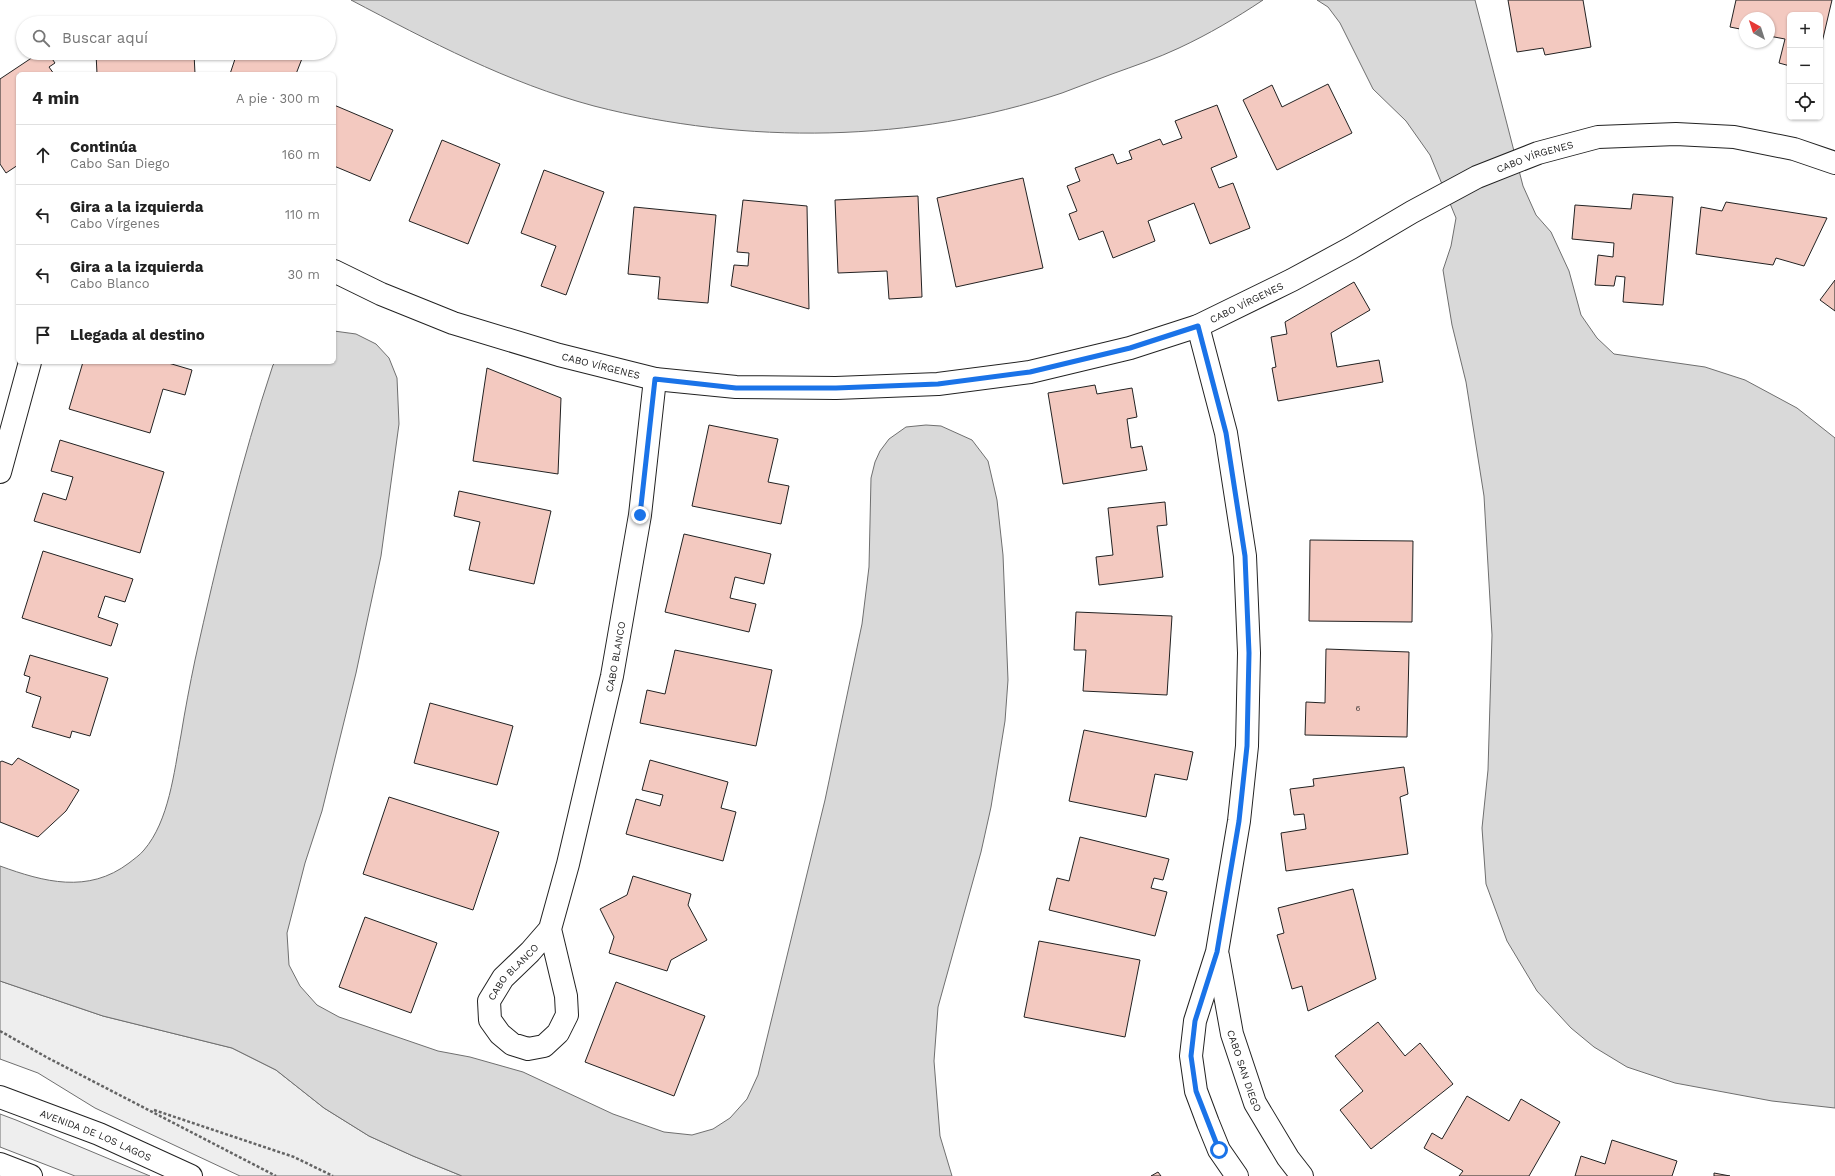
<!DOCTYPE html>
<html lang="es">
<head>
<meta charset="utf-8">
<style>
	:root { --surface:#fff; --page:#f2f2f2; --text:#222; --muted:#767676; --line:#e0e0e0 }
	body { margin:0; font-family:"Work Sans",sans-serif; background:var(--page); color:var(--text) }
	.controls { position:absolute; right:12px; top:12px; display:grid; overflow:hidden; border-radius:6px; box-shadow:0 1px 3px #0004 }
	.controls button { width:36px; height:36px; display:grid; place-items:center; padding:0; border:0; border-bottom:1px solid var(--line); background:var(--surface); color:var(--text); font:20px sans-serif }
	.compass { position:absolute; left:1739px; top:12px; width:36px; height:36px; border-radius:50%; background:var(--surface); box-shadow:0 1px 3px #0004; rotate:321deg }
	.stop { position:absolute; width:12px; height:12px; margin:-9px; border:3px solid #1a73e8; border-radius:50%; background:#fff }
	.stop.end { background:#1a73e8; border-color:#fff; box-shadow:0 1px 4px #0008 }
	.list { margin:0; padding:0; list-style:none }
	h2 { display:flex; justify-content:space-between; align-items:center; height:52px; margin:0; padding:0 16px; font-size:17px }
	h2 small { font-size:13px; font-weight:400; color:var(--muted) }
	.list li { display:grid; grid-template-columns:26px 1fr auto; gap:12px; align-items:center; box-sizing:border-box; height:60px; padding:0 16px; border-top:1px solid var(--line) }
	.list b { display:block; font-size:15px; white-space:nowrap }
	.list p { margin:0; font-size:13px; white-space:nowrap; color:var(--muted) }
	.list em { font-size:13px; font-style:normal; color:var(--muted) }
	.icon { flex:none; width:22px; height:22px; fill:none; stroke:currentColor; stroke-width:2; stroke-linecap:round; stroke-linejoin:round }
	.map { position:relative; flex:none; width:1835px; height:1176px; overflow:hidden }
	.search { position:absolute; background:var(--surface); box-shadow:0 1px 3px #0004; left:16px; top:16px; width:320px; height:44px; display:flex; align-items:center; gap:10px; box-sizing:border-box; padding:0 14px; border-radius:22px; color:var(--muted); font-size:15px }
	.panel { position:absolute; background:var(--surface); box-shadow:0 1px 3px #0004; left:16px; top:72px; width:320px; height:292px; border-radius:6px }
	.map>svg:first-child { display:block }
</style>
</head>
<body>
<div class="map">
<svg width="1835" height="1176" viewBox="0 0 1835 1176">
	<rect width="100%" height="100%" fill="#fff"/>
	<!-- green -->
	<path fill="#eee" stroke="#6f6f6f" d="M0,981L103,1016L232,1048L276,1070L324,1108L369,1136L413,1156L462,1176H240L95,1108L38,1073L0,1059Z
		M0,1114L16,1120L150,1176H75L0,1147Z"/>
	<!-- water -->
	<path fill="#d9d9d9" stroke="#6f6f6f" d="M351,0H1263C1236,18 1209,34 1179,48C1158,58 1134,66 1112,74C1095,80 1079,87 1062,93C913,143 746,145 594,106C508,83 429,41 351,0Z
		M1317,0H1475L1523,186L1536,215L1551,232L1569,271L1581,315L1597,338L1614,354L1705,367L1745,380L1797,408L1835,438V1108L1772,1101L1675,1083L1627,1067L1594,1047L1571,1028L1537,991L1507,941L1486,884L1482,828L1488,770L1492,635L1484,496L1466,382L1452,325L1443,270L1451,246L1456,218L1430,155L1406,121L1373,89L1340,23L1328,7Z
		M334,331L356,334L376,344L389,358L397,378L399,424L381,556L356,673L322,811L305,863L287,933L289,965L300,986L317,1005L339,1017L438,1051L470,1057L523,1072L613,1114L664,1132L692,1135L713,1129L730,1118L747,1099L758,1075L825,800L862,624L869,567L871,478L875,462L880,451L889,439L906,427L926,425L941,426L972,440L988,461L997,500L1003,555L1008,680L1005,721L991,807L981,852L938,1007L934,1061L940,1136L952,1176H462L413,1156L369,1136L324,1108L276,1070L232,1048L103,1016L0,981V866C44,882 88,894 129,863C134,859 140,855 144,850C169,821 174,772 181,735C185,710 190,684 195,660C217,561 241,461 273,365L276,362H334Z"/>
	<!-- building -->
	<path fill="#f3c9c0" stroke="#222" d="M1508,0H1583L1591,47L1545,55L1543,48L1517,52Z
		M1736,0H1832L1820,51V15H1790V66L1779,63L1785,39L1769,36V18H1745V30L1730,27Z
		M39,53H48L55,63L49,67L54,74H18V165L6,173L0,164V79Z
		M96,53H194L195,74H97Z
		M237,53H295L303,56L296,74H230Z
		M1328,84L1352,133L1277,170L1243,100L1272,85L1282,107Z
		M334,105L393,130L370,181L334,166Z
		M1217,105L1237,157L1211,168L1219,188L1233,183L1250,228L1210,244L1194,203L1148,221L1155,241L1113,258L1103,231L1079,240L1069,214L1077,211L1067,186L1080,181L1075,168L1113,154L1117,164L1132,159L1129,151L1160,139L1163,145L1182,138L1175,121Z
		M442,140L500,164L468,244L409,221Z
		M544,170L604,192L566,295L541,286L556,246L521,233Z
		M1023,178L1043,268L956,287L937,198Z
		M1633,194L1673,197L1663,305L1623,302L1625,277L1616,276L1614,286L1595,285L1598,255L1613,257L1614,243L1572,239L1575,205L1631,209Z
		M918,196L922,297L889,299L887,271L838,273L835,200Z
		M743,200L807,206L809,309L731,286L734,265L748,266L749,253L737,252Z
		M1726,202L1827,218L1804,266L1776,258L1773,265L1696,254L1701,207L1722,211Z
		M634,207L716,215L708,303L658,299L660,277L628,274Z
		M1835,280V311L1820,300Z
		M1354,282L1370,310L1331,333L1337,367L1379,360L1383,382L1278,401L1272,368L1276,367L1271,337L1287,334L1285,322Z
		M83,362H165L192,370L185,395L163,389L150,433L69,409Z
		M487,368L561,398L558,474L473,461Z
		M1095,385L1097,394L1132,388L1137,417L1127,419L1131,448L1142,446L1147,470L1063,484L1048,393Z
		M709,425L778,439L768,482L789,486L781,524L692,506Z
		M60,440L164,472L140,553L34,521L43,493L66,500L73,477L51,471Z
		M459,491L551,511L534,584L469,570L480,522L454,516Z
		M1165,502L1167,525L1157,526L1163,577L1099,585L1096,557L1113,555L1108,508Z
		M684,534L771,554L764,584L735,577L730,598L756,604L749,632L665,612Z
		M1310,540L1413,541L1412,622L1309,621Z
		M43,551L133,579L125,602L105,596L98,617L118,624L111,646L22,618Z
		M1076,612L1172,616L1167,695L1083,691L1086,650H1074Z
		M1326,649L1409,652L1407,737L1305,735L1306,702L1325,703Z
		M675,650L772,670L756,746L640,723L647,690L665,694Z
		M30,655L108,678L90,736L72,731L70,738L32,727L41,697L26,692L30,677L24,675Z
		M430,703L513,726L497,785L414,763Z
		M1084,730L1193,752L1187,780L1155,774L1146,817L1069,801Z
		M18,758L79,790L66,811L38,837L0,822V762L2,761L12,765Z
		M650,760L728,782L721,808L736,812L723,861L626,834L636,799L660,806L663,795L642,790Z
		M1404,767L1408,794L1400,797L1408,854L1286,871L1281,833L1306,829L1304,814L1294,815L1290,789L1314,786L1313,779Z
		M389,797L499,832L473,910L363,874Z
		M1080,837L1169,859L1163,880L1154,878L1151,888L1167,892L1155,936L1049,910L1057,878L1069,881Z
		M633,876L691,894L688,905L707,940L671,960L667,971L609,953L614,937L600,909L627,895Z
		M1353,889L1376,979L1308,1011L1302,986L1292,989L1277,935L1284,933L1278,908Z
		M365,917L437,943L411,1013L339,987Z
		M1039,941L1140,960L1125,1037L1024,1017Z
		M616,982L705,1016L674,1096L585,1062Z
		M1378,1022L1405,1056L1420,1043L1453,1084L1371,1149L1340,1110L1363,1091L1335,1056Z
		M1467,1096L1509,1121L1521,1099L1560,1122L1529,1176H1459L1463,1171L1424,1148L1432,1133L1442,1139Z
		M1612,1140L1677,1161L1672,1176H1575L1581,1156L1605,1164Z
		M1158,1172L1161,1176H1151Z
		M1714,1173L1730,1176H1714Z"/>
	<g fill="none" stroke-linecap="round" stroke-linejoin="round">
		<defs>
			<g id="minor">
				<path id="s1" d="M334,271L381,294L453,323L559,355L655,379L736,387L836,388L938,384L1030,372L1130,348L1198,326L1292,280L1351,248L1412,212L1477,177L1538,153L1598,137L1676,134L1734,137L1794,149L1835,163"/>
				<path d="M1198,326L1226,433L1245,556L1249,653L1247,746L1239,821L1217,952L1195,1021L1191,1056L1196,1091L1208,1123L1219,1150L1237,1176"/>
				<path d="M0,472L30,362"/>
				<path id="s2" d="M550,929L566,996L567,1015L558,1033L544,1046L528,1049L512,1044L500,1034L490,1020L489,1001L503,978L530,952L550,929L568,864L612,676L640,515L655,379"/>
				<path id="s3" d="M1218,956L1232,1034L1255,1103L1288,1158L1302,1176"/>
			</g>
			<g id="tertiary">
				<path id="s4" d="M0,1097L99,1134L191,1176"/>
				<path d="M0,1164L31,1176"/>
			</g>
		</defs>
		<!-- minor casing -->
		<use href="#minor" stroke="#222" stroke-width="24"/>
		<!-- tertiary casing -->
		<use href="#tertiary" stroke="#222" stroke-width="24"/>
		<!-- path -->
		<path stroke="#646464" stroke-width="2.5" stroke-dasharray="3 2" stroke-linecap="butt" d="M0,1031L48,1058L276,1176
			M154,1110L294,1157L333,1176"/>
		<!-- minor -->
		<use href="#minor" stroke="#fff" stroke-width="22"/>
		<!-- tertiary -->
		<use href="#tertiary" stroke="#fff" stroke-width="22"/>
	</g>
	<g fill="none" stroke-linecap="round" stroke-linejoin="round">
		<!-- route -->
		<path stroke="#1a73e8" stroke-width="5" d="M640,515L655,379L736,388H836L938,384L1030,372L1130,348L1198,326L1226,433L1245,556L1249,653L1247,746L1239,821L1217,952L1195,1021L1191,1056L1196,1091L1219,1150"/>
	</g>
	<g text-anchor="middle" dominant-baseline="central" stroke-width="3" stroke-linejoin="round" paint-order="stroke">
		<!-- number labels -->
		<g font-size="8" fill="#564c4a">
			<text x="1358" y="708">6</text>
		</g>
		<!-- street labels -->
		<g font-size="10" fill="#222" stroke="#fff">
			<text stroke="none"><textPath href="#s1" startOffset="1268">CABO VÍRGENES</textPath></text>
			<text stroke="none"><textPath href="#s1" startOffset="944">CABO VÍRGENES</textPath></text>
			<text stroke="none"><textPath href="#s1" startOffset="284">CABO VÍRGENES</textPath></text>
			<text stroke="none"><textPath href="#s2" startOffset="587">CABO BLANCO</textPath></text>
			<text stroke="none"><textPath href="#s2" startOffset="250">CABO BLANCO</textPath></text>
			<text stroke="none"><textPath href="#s3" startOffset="118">CABO SAN DIEGO</textPath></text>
			<text stroke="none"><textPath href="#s4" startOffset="103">AVENIDA DE LOS LAGOS</textPath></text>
		</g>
	</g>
</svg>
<div class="controls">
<button>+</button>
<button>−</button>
<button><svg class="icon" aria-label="locate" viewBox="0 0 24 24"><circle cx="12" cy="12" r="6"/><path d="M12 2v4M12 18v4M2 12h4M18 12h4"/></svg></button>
</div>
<svg class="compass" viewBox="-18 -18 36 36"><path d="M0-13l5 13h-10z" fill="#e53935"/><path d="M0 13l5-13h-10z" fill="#767676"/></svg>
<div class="stop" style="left:1219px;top:1150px"></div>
<div class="stop end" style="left:640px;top:515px"></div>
<div class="search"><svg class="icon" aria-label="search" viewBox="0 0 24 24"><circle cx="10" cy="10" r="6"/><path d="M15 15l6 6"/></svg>Buscar aquí</div>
<section class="panel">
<h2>4 min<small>A pie · 300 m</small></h2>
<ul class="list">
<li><svg class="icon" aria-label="ahead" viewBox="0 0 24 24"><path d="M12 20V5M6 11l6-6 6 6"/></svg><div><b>Continúa</b><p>Cabo San Diego</p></div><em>160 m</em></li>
<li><svg class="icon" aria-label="left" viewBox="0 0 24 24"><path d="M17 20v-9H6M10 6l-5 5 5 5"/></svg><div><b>Gira a la izquierda</b><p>Cabo Vírgenes</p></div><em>110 m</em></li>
<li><svg class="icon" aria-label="left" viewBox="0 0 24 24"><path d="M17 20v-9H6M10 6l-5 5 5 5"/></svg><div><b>Gira a la izquierda</b><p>Cabo Blanco</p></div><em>30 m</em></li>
<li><svg class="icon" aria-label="arrive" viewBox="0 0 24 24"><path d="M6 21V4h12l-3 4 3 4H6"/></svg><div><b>Llegada al destino</b></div></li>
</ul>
</section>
</div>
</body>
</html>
